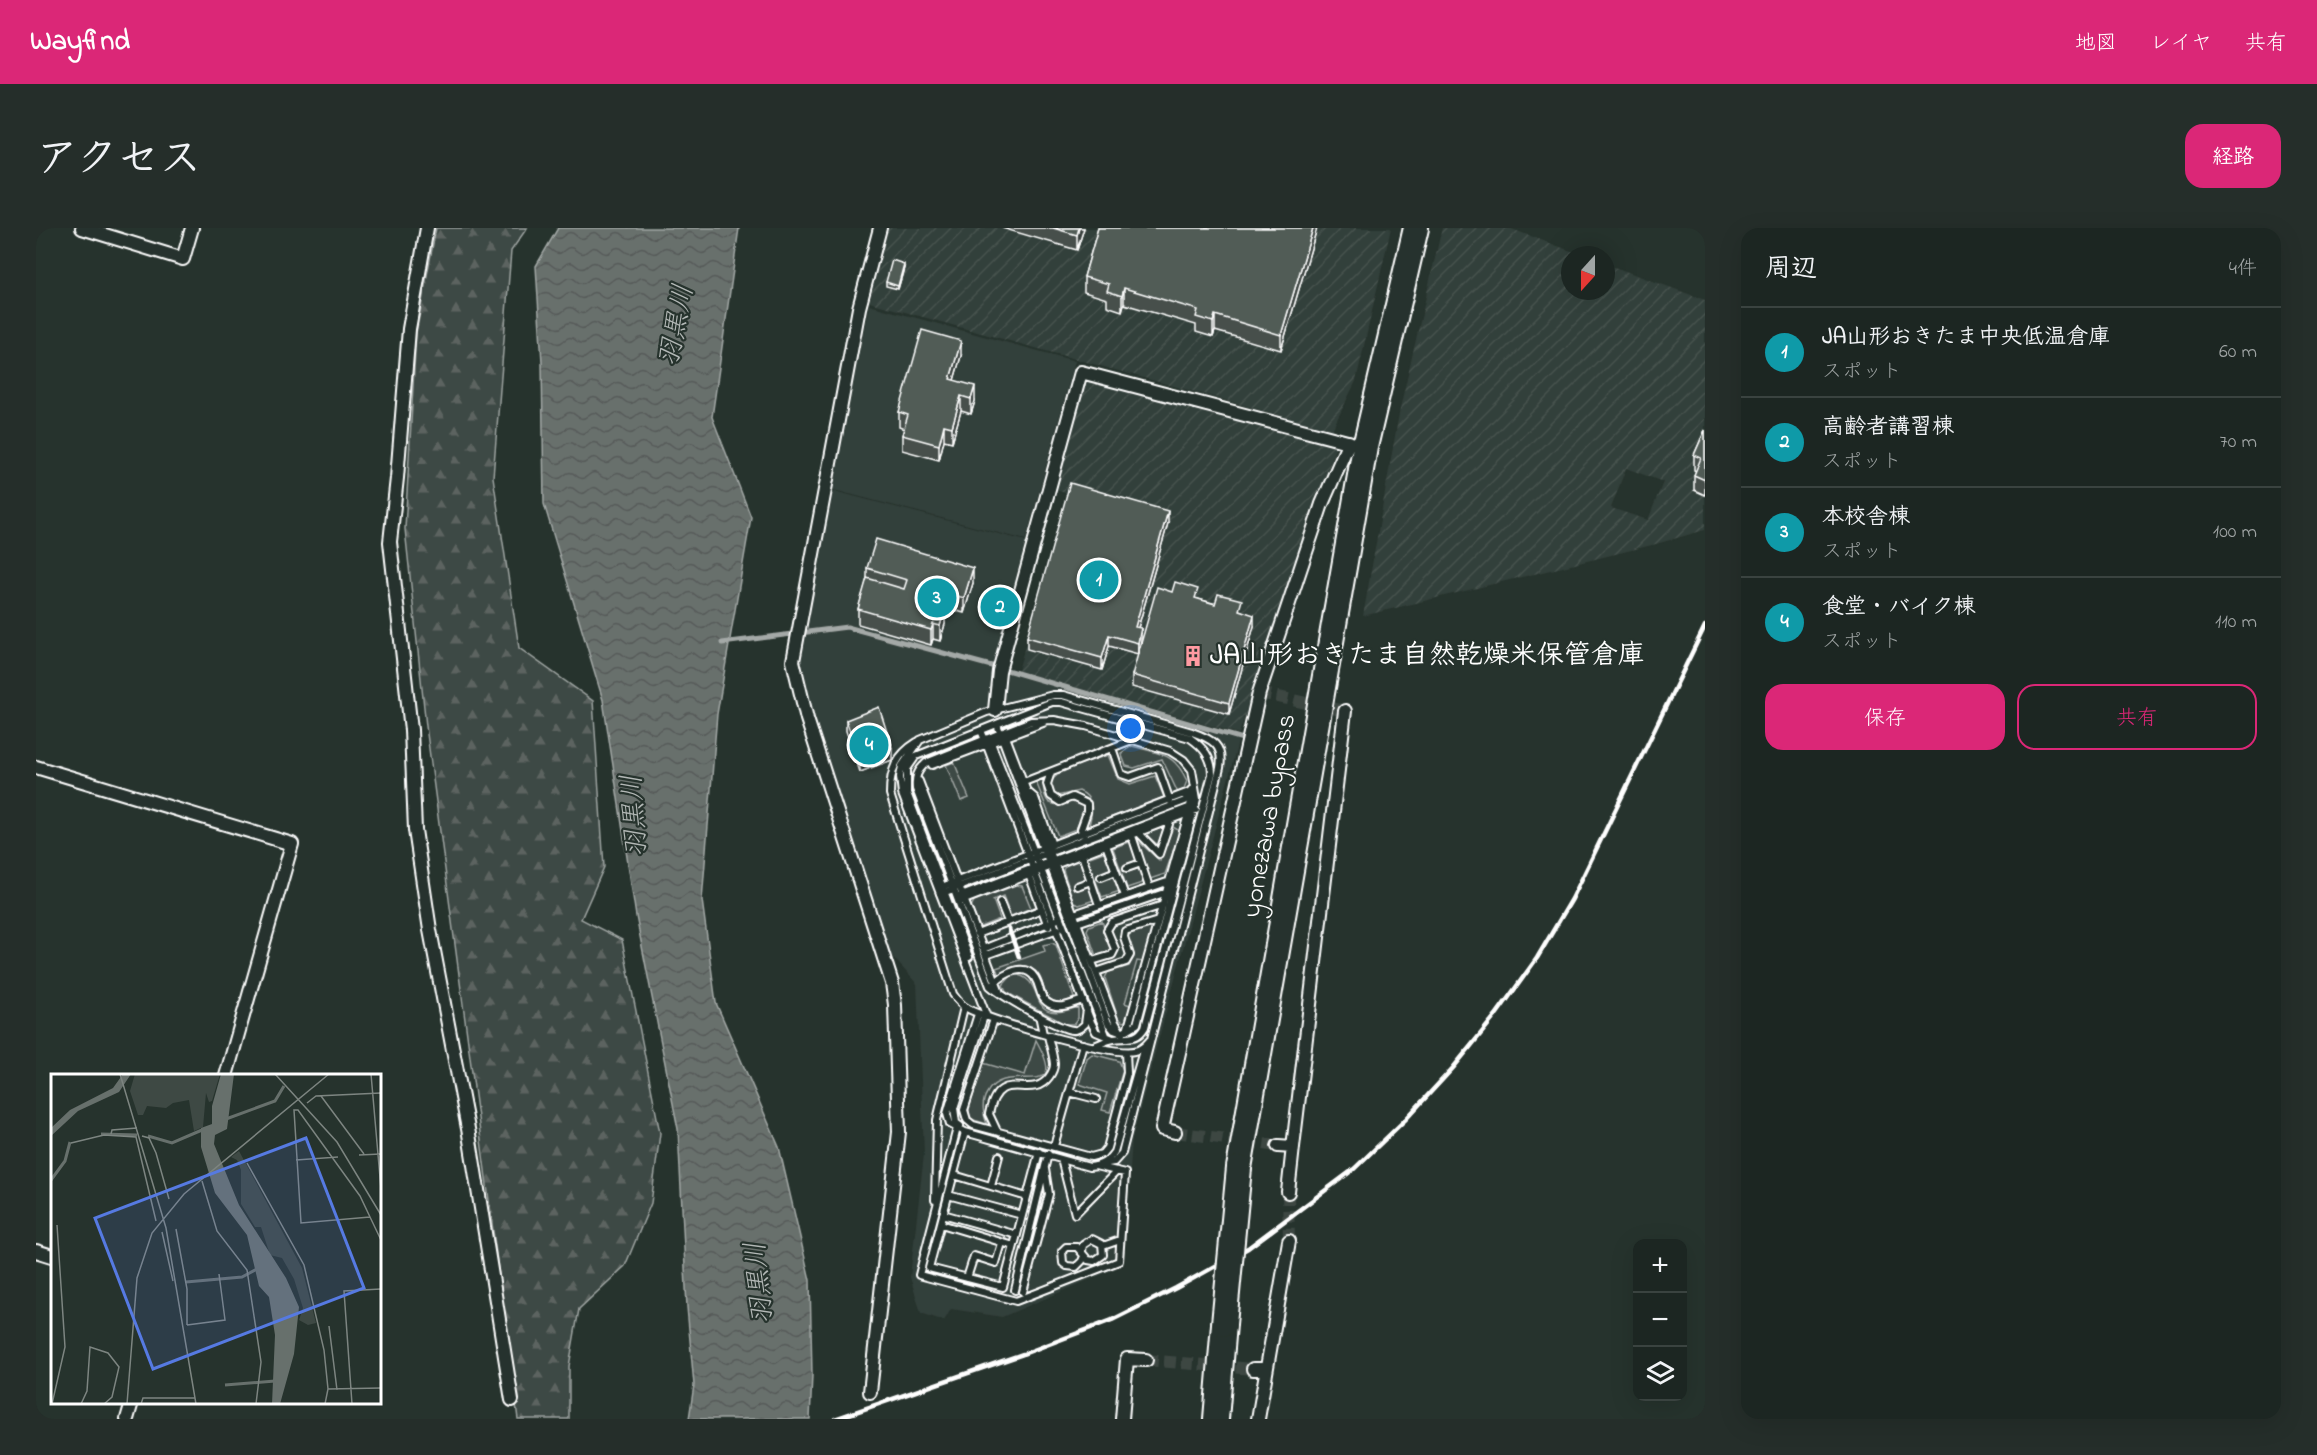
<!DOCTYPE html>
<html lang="ja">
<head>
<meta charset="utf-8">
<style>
	:root { --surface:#1c2622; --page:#252e2a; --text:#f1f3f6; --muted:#a0a5a5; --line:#3a4340; --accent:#db2777 }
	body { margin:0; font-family:"Indie Flower","Klee One",sans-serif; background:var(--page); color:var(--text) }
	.controls { position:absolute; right:18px; bottom:18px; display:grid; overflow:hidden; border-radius:12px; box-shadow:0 6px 24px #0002 }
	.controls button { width:54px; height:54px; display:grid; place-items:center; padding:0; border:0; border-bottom:2px solid var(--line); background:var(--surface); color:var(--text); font:30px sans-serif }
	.compass { position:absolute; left:1525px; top:18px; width:54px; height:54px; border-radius:50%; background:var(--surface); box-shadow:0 6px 24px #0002; rotate:201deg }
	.you { position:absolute; left:1095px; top:501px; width:21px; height:21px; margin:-15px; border:4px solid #fff; border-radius:50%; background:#1a73e8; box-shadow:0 0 0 9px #1a73e833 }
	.badge { display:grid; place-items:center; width:39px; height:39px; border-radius:50%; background:var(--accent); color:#fff; font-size:20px; font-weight:700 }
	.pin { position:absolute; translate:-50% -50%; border:3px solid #fff; box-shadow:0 2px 6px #0006 }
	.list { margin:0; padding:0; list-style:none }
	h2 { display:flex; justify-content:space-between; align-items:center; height:78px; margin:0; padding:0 24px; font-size:26px }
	h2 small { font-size:20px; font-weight:400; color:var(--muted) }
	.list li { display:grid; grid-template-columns:39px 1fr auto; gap:18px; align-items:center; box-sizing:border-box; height:90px; padding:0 24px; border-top:2px solid var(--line) }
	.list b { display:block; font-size:22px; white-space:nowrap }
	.list p { margin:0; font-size:20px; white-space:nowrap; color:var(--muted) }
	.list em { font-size:20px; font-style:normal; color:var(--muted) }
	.actions { display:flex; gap:12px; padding:18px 24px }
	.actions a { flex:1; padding:14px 0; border:2px solid var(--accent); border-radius:18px; text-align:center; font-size:21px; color:var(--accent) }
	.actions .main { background:var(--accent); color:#fff }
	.icon { flex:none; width:33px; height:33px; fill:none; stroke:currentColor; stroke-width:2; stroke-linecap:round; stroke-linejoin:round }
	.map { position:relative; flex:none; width:1669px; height:1191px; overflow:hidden; border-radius:18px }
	header { display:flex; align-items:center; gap:36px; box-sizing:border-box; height:84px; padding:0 30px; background:var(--accent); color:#fff }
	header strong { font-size:28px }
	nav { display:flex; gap:33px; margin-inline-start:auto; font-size:21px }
	.intro { display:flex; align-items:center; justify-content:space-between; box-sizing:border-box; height:144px; padding:0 36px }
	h1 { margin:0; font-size:42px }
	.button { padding:15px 27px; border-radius:18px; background:var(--accent); color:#fff; font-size:21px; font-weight:700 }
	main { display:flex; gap:36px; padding:0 36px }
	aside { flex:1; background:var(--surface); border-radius:18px; box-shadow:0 6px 24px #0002 }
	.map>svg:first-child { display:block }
</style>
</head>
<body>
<header>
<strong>Wayfind</strong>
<nav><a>地図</a><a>レイヤ</a><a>共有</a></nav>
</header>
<div class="intro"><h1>アクセス</h1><a class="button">経路</a></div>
<main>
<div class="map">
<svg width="1669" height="1191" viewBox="0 0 1669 1191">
	<defs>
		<pattern id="industrial-furrows" width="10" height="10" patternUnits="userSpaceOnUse" patternTransform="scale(1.5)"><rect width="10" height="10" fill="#333f3a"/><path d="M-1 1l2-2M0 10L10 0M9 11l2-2" fill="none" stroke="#47524e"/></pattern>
		<pattern id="forest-firs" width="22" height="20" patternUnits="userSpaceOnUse" patternTransform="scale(1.5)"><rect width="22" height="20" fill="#3e4944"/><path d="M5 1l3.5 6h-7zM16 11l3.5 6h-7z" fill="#5b6460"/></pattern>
		<pattern id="water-waves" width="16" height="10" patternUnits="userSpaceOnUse" patternTransform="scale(1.5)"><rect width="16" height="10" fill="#67706c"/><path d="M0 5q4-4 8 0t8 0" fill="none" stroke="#575a59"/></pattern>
	</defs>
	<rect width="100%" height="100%" fill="#26332d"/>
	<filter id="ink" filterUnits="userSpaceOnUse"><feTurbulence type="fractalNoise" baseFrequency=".0167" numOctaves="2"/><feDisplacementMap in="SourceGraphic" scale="12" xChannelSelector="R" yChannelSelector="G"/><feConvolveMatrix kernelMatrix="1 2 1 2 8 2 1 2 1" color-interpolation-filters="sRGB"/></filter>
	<g filter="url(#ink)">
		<!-- built -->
		<path fill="#333f3a" d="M833,77L1039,133L990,312L794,261Z
			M794,262L990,313L958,441L1203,511L1096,911L1088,1037L966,1089L915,1081L908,1093L885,1085L874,1049L888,926L881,756L854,726L761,435Z"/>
		<!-- industrial -->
		<path fill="url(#industrial-furrows)" fill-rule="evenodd" d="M852,0H1355L1320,153L1296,202L833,74Z
			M1406,0H1473L1546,27H1534V63H1570V36L1669,72V302L1620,316L1327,388L1364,180ZM1590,240L1627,254L1612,292L1575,280Z
			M1047,148L1300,218L1203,506L982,443L1032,266L1017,261Z"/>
		<!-- grass -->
		<path fill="#3e4944" stroke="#9ea4a2" stroke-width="1.5" d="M1096,518C1124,526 1138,524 1151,553L1147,563L1142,565L1126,531L1098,540L1090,538L1085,525Z
			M1072,527L1082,551L1094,556L1119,548L1128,569L1053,598C1056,585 1060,570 1043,563L1021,568C993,547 1059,532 1072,527Z
			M918,534L933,570L925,573L910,537Z
			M1007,551C1007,595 1031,566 1046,577L1048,585L1040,601L1022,608L1000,554Z
			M1128,599L1122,617L1109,606Z
			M1137,599L1142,602L1143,607L1129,646L1114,651L1100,611L1124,633Z
			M1095,613L1101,633L1089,637L1091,644L1104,640L1109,654L1091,660L1077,620Z
			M1070,623L1076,642L1063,646L1065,652L1079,648L1084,663L1066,669L1051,630Z
			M1044,632L1051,651L1038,656L1040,662L1053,658L1058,672L1043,677L1038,675L1027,642L1029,638Z
			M980,657L986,658L995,680L975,688L967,668L957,672L964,691L944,699L935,679L938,673Z
			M1066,693L1075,719L1073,725L1060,728L1051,702L1053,698Z
			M1117,698L1107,734L1101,733L1089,775L1096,778L1092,792L1087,794L1082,790L1069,750L1072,744L1093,738L1098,729L1092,710L1094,704Z
			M1016,715L1020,717L1038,770C1033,772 1026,776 1020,774C1001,770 1014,743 988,738C978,736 971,741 963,747L960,740L1009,723L1007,717Z
			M977,746C1015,750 985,799 1042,779V790L1038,796H1029L970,764L967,757Z
			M1000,812C1037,878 969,830 951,865C945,875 947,885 951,896L938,892L933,888V881L947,835L989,847Z
			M1056,826L1083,833L1087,842L1074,884L1066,882L1071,865L1043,856L1051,830Z"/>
		<!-- forest -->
		<path fill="url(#forest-firs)" stroke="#9ea4a2" stroke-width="1.5" d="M400,0H491L475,23L457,249L483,420L557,473L568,639L545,691L586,712L624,905L615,975L589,1038L543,1081L533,1138V1191H482L390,498L369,301L380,105Z"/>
		<!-- water -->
		<path fill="url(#water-waves)" stroke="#a4a9a7" stroke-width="1.5" d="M522,0H703L676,189L715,289L681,486L666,672L680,775L743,919L774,1052L776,1147L774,1191H653L658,1157L651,1079L642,901L600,688L567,472L508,276L506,134L500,38Z"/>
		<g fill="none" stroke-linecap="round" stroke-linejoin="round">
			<!-- stream -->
			<path stroke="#a4a9a7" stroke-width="5" d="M686,415L811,399L974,443L1207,511"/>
			<!-- street-tunnel -->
			<path stroke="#3c4742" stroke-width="12" stroke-dasharray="12 6" stroke-linecap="butt" d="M1223,465L1309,483
				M1139,904L1242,918
				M1252,964L1253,1013
				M1110,1132L1217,1141"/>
			<defs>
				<path id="lane" d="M961,496L966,510L1007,621L1010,626L1072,795L1078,802L1086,805L1101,796L1161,571L1156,542L1148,532L1134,523L1050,498L1018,492L995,493L890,535C881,543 879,549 880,561L954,758C967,769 1022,801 1037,802C1042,803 1046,799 1049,796L1051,781
					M945,502L1055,794L1060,804L1077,811
					M969,506L1079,794L1085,804
					M954,512L1070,807
					M881,514C860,527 854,542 854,566L917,766C920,770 924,776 929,779C949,792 1076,828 1098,823C1104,822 1109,818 1113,813
					M1076,520L1085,546L1094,549L1122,539L1134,573
					M896,537L1007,495
					M1015,544L1011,556L1015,568L1024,574L1036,569L1051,576V584L1045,601L1047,606
					M883,553L964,765
					M988,554L1096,512
					M992,564L999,570L1016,617
					M1103,605L1123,626L1134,593
					M1096,608L1113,659
					M1070,617L1089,668
					M1046,627L1063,677
					M1091,640L1105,635
					M993,647L1012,698
					M1065,649L1080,643
					M1041,658L1055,653
					M903,660L1153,564
					M904,666L1149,573L1156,562
					M923,669L1160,577
					M926,673L1160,582
					M964,674L972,694
					M1035,687L1134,653
					M1038,696L1131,664
					M941,706L1006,681
					M947,721L1020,692
					M950,727L1022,701
					M933,729L871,565V541L880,528L1016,474H1025L1154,510C1167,519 1176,529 1176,546L1109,799C1101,813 1091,809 1078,811C1071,812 1064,816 1058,818
					M1056,733L1076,727L1079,721L1071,702L1076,694L1127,677
					M1060,744L1090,734L1094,727L1088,709L1089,703L1122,693
					M959,755C969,745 989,734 999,750C1006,761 1002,771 1016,777C1026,781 1037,775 1047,772
					M942,786L913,879L911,886L914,896L929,904L1053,939C1065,938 1071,934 1078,924L1108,819
					M1003,787L1007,806
					M951,789L866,566L864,549L866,538L884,512L951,484L1017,467H1027L1156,504C1176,511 1188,517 1184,540L1086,925L1078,934L1066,936
					M958,791L928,882L931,892L937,897L1055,929L1066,926L1071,920L1091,845L1090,824
					M1091,803L1154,579L1156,563
					M1033,864L1060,871
					M924,898L920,895L918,880L948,788
					M921,900L883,1047L980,1073L1083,1033L1089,945L1059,938
					M961,903L953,886C963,836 994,875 1013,849C1016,845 1018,841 1018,836C1017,826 1014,817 1012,808
					M929,904L893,1040L967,1059L1003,924
					M1018,918L1047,816
					M1025,931L1039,986L1081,943
					M918,947L991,969
					M955,958L963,928
					M912,967L986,987
					M899,972L901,892L928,779
					M907,986L981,1007
					M905,996L978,1018
					M1067,1018L1084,1012
					M1046,1023L1047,1017L1056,1011L1066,1016L1067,1027L1058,1033L1052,1032L1041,1019H1030L1026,1023L1027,1035L1031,1038L1040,1039L1046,1033L1048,1028
					M931,1050L938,1028L960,1035L966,1015
					M979,1062L1012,926
					M987,1064L1013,966L1009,941"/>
				<path id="street" d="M46,0L147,31L156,0
					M391,0L373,101L361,250L354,314L375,502L379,602L394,702L433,906L476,1172
					M959,482L963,443L1045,144L1319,216
					M0,539L256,616L190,848
					M1139,904L1126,901L1223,465L1286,276L1313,214
					M1242,918L1257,919L1309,483
					M1252,964L1257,919
					M0,1023L16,1028
					M1217,1141H1229
					M834,1164L863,904L859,777L856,755L771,491L757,433L823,80L844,0
					M91,1191L96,1174
					M1086,1191L1091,1131L1110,1132
					M1222,1191L1253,1013"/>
				<path id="highway" d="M1203,940L1329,219L1380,0
					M1180,1191L1188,1096"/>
			</defs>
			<!-- lane casing -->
			<use href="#lane" stroke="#fff" stroke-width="10"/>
			<!-- street casing -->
			<use href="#street" stroke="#fff" stroke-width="16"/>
			<!-- highway casing -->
			<use href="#highway" stroke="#fff" stroke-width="28"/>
			<!-- lane -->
			<use href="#lane" stroke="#26332d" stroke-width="6"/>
			<!-- street -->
			<use href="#street" stroke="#26332d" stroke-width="12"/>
			<!-- highway -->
			<use href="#highway" stroke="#26332d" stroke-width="24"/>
			<!-- rail -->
			<path stroke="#fff" stroke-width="4.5" d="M973,701L983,729
				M799,1191L987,1126L1076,1092L1140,1060L1212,1020L1318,941L1369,892L1417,840L1460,787L1501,730L1536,671L1669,398"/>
			<defs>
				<path id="highway-bridge" d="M1188,1096L1203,940"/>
			</defs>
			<!-- highway-bridge casing -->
			<use href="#highway-bridge" stroke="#fff" stroke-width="28" stroke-linecap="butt"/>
			<!-- highway-bridge -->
			<use href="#highway-bridge" stroke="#26332d" stroke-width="24"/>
		</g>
		<!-- wall -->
		<path fill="#464f4b" stroke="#fff" stroke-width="1.5" d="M966,0H1048L1041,22Z
			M1062,0H1281L1245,122L1179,103L1177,109L1160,104V97L1088,76L1086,83L1071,78V71L1048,64V49Z
			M868,40L862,61L850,58V54Z
			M925,128L918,152L939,173L935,186L925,183L916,214L908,212L903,232L866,222V207L868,201L863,199V184Z
			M1669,202V267L1658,262V247L1660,243L1658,242V227Z
			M1132,295L1102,400V426L1073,418L1066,442L991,421V409Z
			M831,340L937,355L928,385L903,378L909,396L904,413L897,411L895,417L822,396V381L831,352Z
			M973,368L966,393L956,390V386Z
			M1162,371L1206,383L1218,398L1193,486L1096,459V447Z
			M810,492L856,532L824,544L810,503Z"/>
		<!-- shaded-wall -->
		<path fill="#39403d" stroke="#fff" stroke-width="1.5" d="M1043,0H1048L1041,22V7Z
			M1277,0H1281L1245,122V107Z
			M868,36V40L862,61V58Z
			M1088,60V76L1086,83V68Z
			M1179,87V103L1177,109V94Z
			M925,113V128L914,166V151Z
			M939,158V173L935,186V171Z
			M925,168V183L916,214V199Z
			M908,197V212L903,232V217Z
			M1132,283V295L1099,410V399Z
			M937,340V355L928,385V370Z
			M973,364V368L966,393V389Z
			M909,380V396L904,413V398Z
			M1218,387V398L1193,486V475Z
			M897,396V411L895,417V402Z
			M1105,400V412L1102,426V415Z
			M1073,407V418L1066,442V430Z
			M856,520V532L824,544V532Z"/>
		<!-- building -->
		<path fill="#515c57" stroke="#fff" stroke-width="1.5" d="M1017,0H1043L1041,7Z
			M1062,0H1277L1245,107L1179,87L1177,94L1160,89L1162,82L1088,60L1086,68L1071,63L1073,56L1048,49Z
			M856,32L868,36L862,58L850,54Z
			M886,102L925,113L914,151L939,158L935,171L925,168L916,199L908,197L903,217L866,207L872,187L863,184Z
			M1669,202V252L1658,247L1665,230L1658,227Z
			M1034,255L1132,283L1099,399L1105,400L1102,415L1073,407L1066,430L991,409Z
			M840,311L937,340L928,370L889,358L886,367L903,372L901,378L909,380L904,398L897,396L895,402L822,381L831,350L868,361L871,352L831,340Z
			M1139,354L1162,361L1159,370L1179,376L1182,366L1206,372L1203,382L1218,387L1193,475L1096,447L1121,359L1136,364Z
			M963,361L973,364L966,389L956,386Z
			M843,479L856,520L824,532L810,492Z"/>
	</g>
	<!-- icons -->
	<defs>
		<symbol id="building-bare" viewBox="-9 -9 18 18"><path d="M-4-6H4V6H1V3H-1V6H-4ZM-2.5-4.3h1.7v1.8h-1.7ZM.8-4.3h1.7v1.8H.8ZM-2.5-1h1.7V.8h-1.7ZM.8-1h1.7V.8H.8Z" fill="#ff9aa2" stroke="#26332d" stroke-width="2.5" paint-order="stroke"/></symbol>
	</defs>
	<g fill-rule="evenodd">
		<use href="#building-bare" x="1142" y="413" width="30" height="30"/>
	</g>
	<g text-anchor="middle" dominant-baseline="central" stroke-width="4.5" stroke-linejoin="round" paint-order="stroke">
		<!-- poi labels -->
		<g font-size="27" font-weight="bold" fill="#fff" stroke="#26332d" text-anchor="start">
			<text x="1174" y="428">JA山形おきたま自然乾燥米保管倉庫</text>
		</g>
		<!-- street labels -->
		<g font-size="27" fill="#fff" stroke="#26332d">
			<text transform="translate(1234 588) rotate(-80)">yonezawa bypass</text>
		</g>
		<!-- water labels -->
		<g font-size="28" font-style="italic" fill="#b3b8b6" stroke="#26332d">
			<text transform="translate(642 98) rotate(-79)">羽黒川</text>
			<text transform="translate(600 588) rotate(-94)">羽黒川</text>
			<text transform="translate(725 1055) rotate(-96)">羽黒川</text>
		</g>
	</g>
	<!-- overview -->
	<g transform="translate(15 846)">
		<rect width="330" height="330" fill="#26332d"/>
		<path d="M84,0H169L161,27L158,28L155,19L152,53L143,57L138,26L122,29L115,34L96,32L92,41H87L79,17ZM188,77L251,194L265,249L257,251L248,246L252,234L243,205L231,184L219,181L210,153H204L190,130V96L186,86L180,83Z" fill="#3e4944"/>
		<path d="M72,0H80L68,18L27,37L0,62V54L19,36L62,14ZM170,0H183L176,55L164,61L163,70L188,131L235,204L248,233L243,280L229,330H221L224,261L218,223L208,212L196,161L164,119L150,73V54L161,50V32Z" fill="#67706c"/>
		<path fill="none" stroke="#67706c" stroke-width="3" d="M175,45L224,27L233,12M50,60L86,61M97,62L121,69L151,56M0,106L14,87L19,68M135,208L191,203L206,195M174,311L224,307"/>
		<path fill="none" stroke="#7d8581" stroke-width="1.5" d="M69,0L115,154L145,330M224,0L286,68L330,141M320,0L330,115M270,22L313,80M256,29L265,22L330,19M60,60L61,56L86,54M91,62L98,64L105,79L118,125M20,69L53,61L85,63L105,147M308,81L330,80M245,86L287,83M196,89L253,191L273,276L277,315L274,330M151,107L166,157L196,196L210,288L205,330M319,143L250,149L243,36H247L309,122L319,143L330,166M125,155L136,215V251M111,158L122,207M136,251L174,246L168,200M278,252L286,316M277,315L330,314M1,330L14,273L6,151M30,330L36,317L39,273L57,279L68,293L61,323L53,330M76,330L86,204L101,159L133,120L278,0M90,330L92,324H144M301,330L293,217L330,215"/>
		<path fill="#567ae2" fill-opacity="0.15" stroke="#567ae2" stroke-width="3" d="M255,64L313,214L102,295L44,144Z"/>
		<rect width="330" height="330" fill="none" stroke="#fff" stroke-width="3"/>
	</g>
</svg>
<div class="controls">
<button>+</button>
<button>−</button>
<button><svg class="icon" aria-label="layers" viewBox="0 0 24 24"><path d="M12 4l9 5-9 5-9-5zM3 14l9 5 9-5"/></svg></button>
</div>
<svg class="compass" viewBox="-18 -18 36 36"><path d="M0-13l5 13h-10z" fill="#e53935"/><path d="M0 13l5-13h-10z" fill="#a0a5a5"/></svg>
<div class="you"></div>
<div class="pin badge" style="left:1063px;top:352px;background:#0f9aa8">1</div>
<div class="pin badge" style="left:964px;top:379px;background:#0f9aa8">2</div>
<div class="pin badge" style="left:901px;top:370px;background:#0f9aa8">3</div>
<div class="pin badge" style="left:833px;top:517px;background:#0f9aa8">4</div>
</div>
<aside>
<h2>周辺<small>4件</small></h2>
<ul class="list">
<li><span class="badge" style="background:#0f9aa8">1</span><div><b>JA山形おきたま中央低温倉庫</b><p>スポット</p></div><em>60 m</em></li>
<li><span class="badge" style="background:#0f9aa8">2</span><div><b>高齢者講習棟</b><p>スポット</p></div><em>70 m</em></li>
<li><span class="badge" style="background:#0f9aa8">3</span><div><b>本校舎棟</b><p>スポット</p></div><em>100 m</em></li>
<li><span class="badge" style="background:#0f9aa8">4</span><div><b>食堂・バイク棟</b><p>スポット</p></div><em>110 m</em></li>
</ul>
<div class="actions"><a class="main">保存</a><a>共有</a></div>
</aside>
</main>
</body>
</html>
